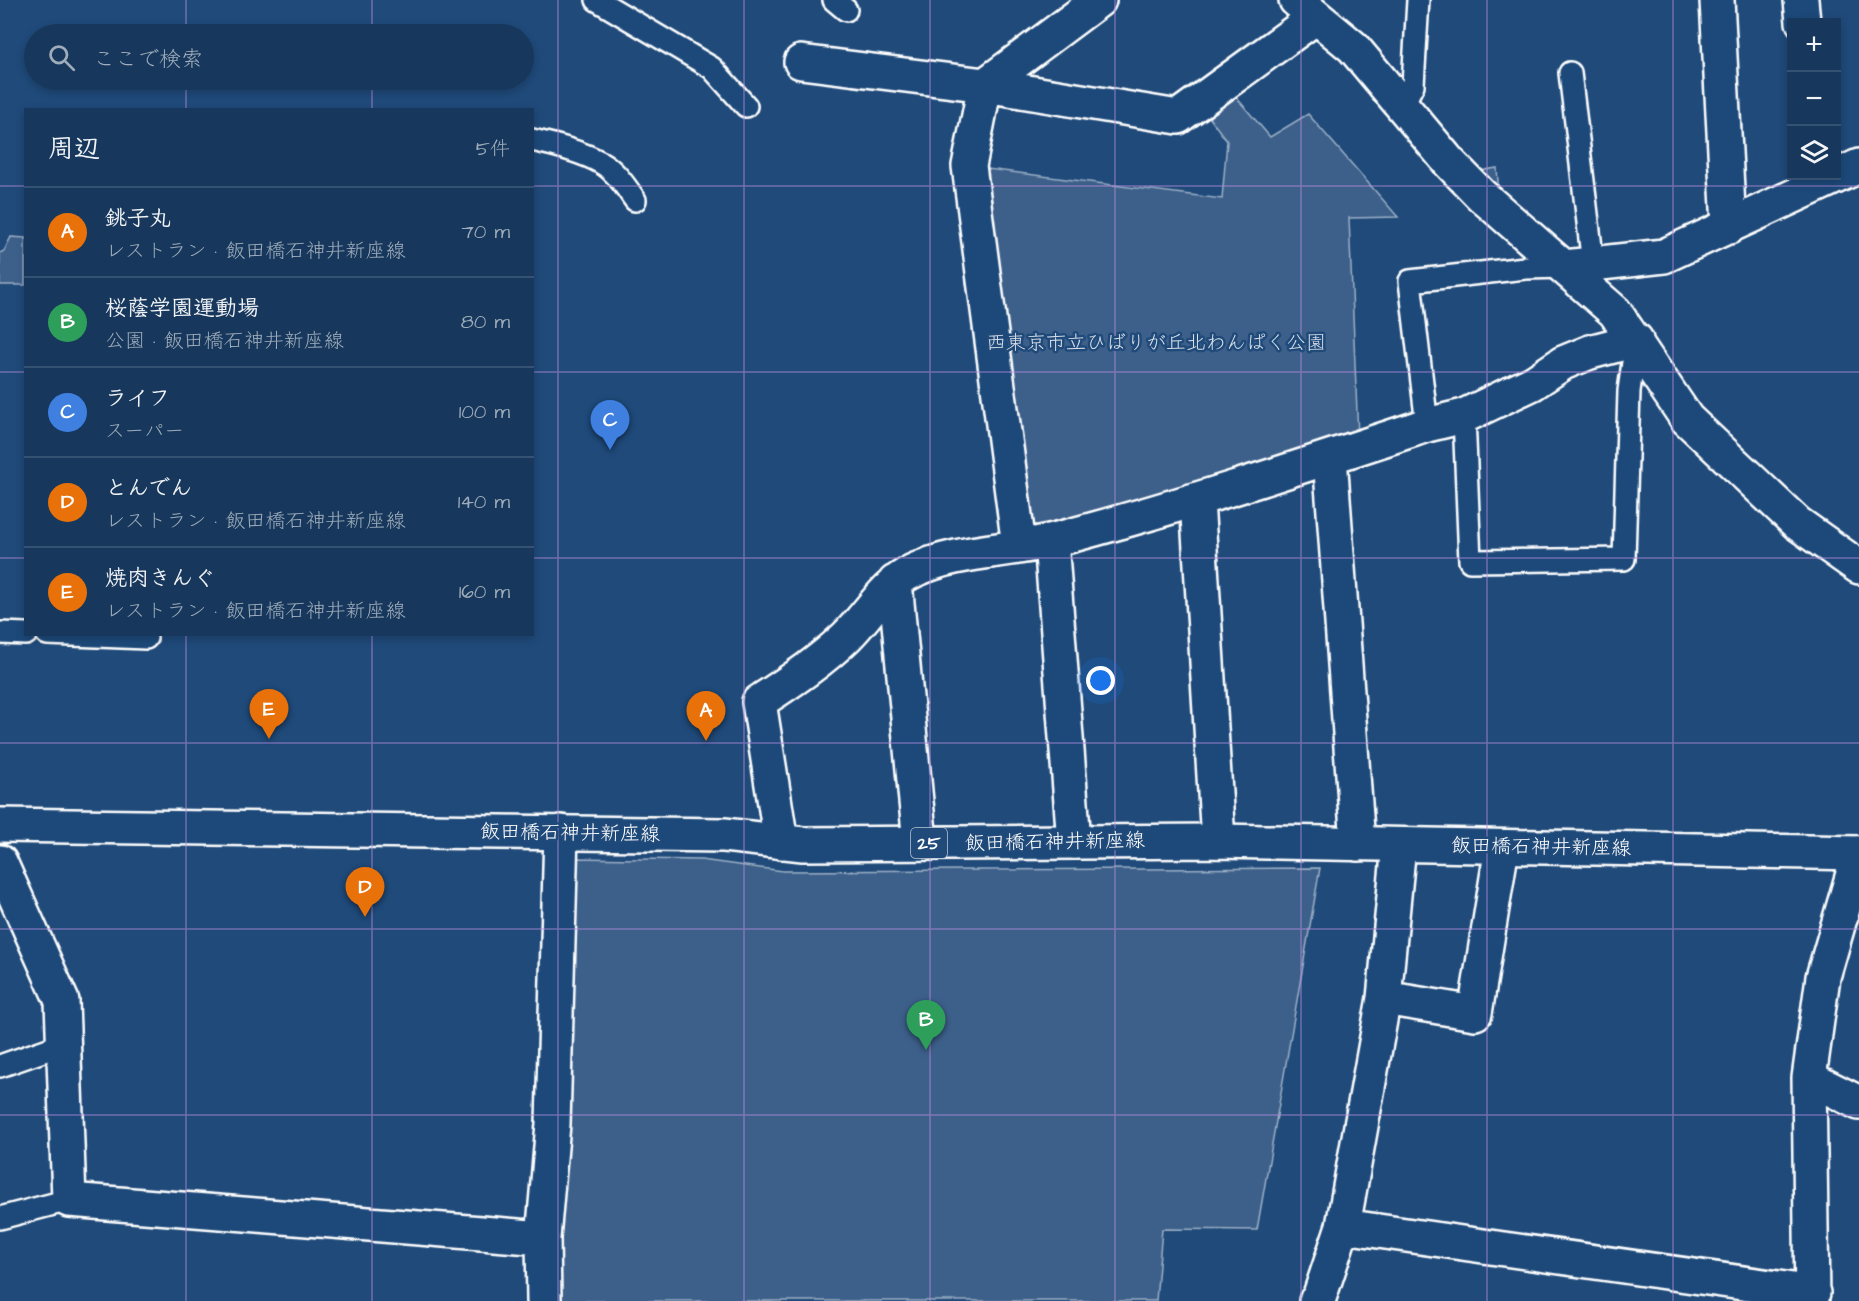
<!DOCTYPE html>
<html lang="ja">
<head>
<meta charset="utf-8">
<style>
	:root { --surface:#17385c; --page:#203f62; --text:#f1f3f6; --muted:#9eacbb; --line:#365272; --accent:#ff9aa2 }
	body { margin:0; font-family:"Architects Daughter","Klee One",sans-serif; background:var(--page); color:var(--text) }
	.controls { position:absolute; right:18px; top:18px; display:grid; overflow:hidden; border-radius:0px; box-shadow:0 3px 9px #0003 }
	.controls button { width:54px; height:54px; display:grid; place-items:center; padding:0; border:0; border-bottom:2px solid var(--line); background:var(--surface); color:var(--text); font:30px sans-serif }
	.you { position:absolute; left:1101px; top:681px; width:21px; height:21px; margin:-15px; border:4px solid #fff; border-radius:50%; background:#1a73e8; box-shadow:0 0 0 9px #1a73e833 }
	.badge { display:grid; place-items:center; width:39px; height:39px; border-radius:50%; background:var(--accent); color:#fff; font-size:20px; font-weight:700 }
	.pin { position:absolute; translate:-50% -50px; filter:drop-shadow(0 2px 3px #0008) }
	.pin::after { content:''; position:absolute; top:32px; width:21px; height:18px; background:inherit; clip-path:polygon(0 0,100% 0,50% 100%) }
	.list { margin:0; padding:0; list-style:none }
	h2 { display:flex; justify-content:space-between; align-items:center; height:78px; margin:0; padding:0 24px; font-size:26px }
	h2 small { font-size:20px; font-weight:400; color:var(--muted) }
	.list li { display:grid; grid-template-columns:39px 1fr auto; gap:18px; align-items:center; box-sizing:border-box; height:90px; padding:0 24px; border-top:2px solid var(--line) }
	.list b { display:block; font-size:22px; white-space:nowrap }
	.list p { margin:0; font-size:20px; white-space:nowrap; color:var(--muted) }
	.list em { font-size:20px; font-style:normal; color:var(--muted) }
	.icon { flex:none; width:33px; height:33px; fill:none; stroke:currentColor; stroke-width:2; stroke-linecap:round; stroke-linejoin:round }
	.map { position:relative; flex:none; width:1859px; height:1301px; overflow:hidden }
	.search { position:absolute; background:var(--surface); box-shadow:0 3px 9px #0003; left:24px; top:24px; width:510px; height:66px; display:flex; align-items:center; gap:15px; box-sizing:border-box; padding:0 21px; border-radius:33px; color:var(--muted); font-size:22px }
	.panel { position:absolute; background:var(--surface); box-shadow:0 3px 9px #0003; left:24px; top:108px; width:510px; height:528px; border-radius:0px }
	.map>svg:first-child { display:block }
</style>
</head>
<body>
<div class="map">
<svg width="1859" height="1301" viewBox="0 0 1859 1301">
	<rect width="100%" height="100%" fill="#1f4a7a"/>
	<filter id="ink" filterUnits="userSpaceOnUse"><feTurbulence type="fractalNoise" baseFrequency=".0167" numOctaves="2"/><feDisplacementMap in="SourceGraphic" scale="12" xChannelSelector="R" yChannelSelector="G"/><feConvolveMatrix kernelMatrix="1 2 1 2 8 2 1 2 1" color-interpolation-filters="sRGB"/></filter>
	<g filter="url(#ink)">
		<!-- green -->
		<path fill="#3c618b" stroke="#9eb0c5" stroke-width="1.5" d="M1230,90L1270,137L1308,114L1398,217L1349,218L1358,437L1044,531L1026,518L980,168L1222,199L1227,141L1206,113Z
			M1497,168L1500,207L1462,174Z
			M11,237L25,238V285H0V253L4,251Z
			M575,858L701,860L783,871L1320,868L1257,1230L1162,1229L1156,1301H553Z"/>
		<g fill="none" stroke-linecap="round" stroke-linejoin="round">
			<defs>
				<path id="service" d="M597,0L712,68L746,106
					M834,0L846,10
					M1570,73L1593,264
					M1402,106L1413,85L1418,0
					M532,140C555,145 580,151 600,162C615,170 626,187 635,200
					M1464,416L1470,561L1624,559L1629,391L1636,341
					M1427,425L1410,281L1525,268L1565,267
					M0,633L26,634
					M47,634L146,638
					M0,1066L63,1044
					M0,1218L69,1200"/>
				<path id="minor" d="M1296,0L1353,47L1449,162L1481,195L1615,312L1687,419L1797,523L1859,567
					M1717,0L1729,227
					M1801,0L1803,22
					M801,62L985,85L1178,117L1316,17
					M1565,267L1664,256L1859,166
					M1330,457L1358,844
					M1197,500L1218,841
					M1051,541L1074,842
					M1019,546L969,166L985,85L1099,0
					M895,582L920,843
					M781,842L759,702C789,682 819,663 846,637C868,616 884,585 913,571C957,550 1008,552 1054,540C1180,507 1303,466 1427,425L1464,416L1533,383L1563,363L1590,352L1636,340
					M0,862L62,1001L69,1200L543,1238L553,1124L561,832
					M1384,998L1475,1013L1502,847
					M1809,1078L1859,1103
					M1343,1226L1813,1293
					M543,1238L544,1301
					M1316,1301L1319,1298L1343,1226L1384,998L1399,845
					M1812,1301L1809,1078L1823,977L1859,853"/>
				<path id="primary" d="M0,825L724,835L803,844L1218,841L1859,853"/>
			</defs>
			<!-- service casing -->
			<use href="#service" stroke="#fff" stroke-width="26"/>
			<!-- minor casing -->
			<use href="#minor" stroke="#fff" stroke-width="38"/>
			<!-- primary casing -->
			<use href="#primary" stroke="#fff" stroke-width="38"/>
			<!-- service -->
			<use href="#service" stroke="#1f4a7a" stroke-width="21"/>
			<!-- minor -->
			<use href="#minor" stroke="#1f4a7a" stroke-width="33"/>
			<!-- primary -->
			<use href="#primary" stroke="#1f4a7a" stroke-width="33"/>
		</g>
	</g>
	<!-- grid -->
	<path fill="none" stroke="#b68bdc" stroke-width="1.5" stroke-opacity="0.55" d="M186,0V34M372,0V34M558,0V1301M744,0V1301M930,0V1301M1115,0V1301M1301,0V1301M1487,0V1301M1673,0V1301M186,80V110M372,80V110M0,186H26M532,186H1859M0,372H26M532,372H1859M0,558H26M532,558H1859M186,634V1301M372,634V1301M0,743H1859M0,929H1859M0,1115H1859"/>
	<g text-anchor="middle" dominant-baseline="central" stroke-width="5" stroke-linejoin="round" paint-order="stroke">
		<!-- shield labels -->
		<rect fill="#1f4a7a" stroke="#bcc9d7" stroke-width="1.5" x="911" y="828" width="36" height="30" rx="4.5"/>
		<g font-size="18" font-weight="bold" fill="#fff">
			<text x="929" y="843">25</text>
		</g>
		<!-- park labels -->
		<g font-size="20" fill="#d8dfe8" stroke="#1f4a7a">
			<text x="1156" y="343">西東京市立ひばりが丘北わんぱく公園</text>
		</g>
		<!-- street labels -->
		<g font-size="20" fill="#fff" stroke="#1f4a7a">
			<text transform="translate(570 833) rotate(1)">飯田橋石神井新座線</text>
			<text transform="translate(1055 842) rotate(-1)">飯田橋石神井新座線</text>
			<text transform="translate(1541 847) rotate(1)">飯田橋石神井新座線</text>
		</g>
	</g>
</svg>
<div class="controls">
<button>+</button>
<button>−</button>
<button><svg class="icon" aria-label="layers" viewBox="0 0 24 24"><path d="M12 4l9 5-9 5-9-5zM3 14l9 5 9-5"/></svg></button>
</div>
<div class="you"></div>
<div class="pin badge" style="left:706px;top:741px;background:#e8710a">A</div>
<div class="pin badge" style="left:926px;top:1050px;background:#2e9e5b">B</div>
<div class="pin badge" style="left:610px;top:450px;background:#3f7fe0">C</div>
<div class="pin badge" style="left:365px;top:917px;background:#e8710a">D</div>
<div class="pin badge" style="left:269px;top:739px;background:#e8710a">E</div>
<div class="search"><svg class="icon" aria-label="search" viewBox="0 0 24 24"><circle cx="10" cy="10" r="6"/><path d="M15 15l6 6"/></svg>ここで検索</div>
<section class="panel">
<h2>周辺<small>5件</small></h2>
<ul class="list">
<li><span class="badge" style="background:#e8710a">A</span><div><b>銚子丸</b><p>レストラン · 飯田橋石神井新座線</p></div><em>70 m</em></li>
<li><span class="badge" style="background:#2e9e5b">B</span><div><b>桜蔭学園運動場</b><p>公園 · 飯田橋石神井新座線</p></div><em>80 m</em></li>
<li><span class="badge" style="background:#3f7fe0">C</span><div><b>ライフ</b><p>スーパー</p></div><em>100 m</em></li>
<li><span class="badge" style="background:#e8710a">D</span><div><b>とんでん</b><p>レストラン · 飯田橋石神井新座線</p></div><em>140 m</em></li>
<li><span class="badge" style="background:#e8710a">E</span><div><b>焼肉きんぐ</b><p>レストラン · 飯田橋石神井新座線</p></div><em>160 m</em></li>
</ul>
</section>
</div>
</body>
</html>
